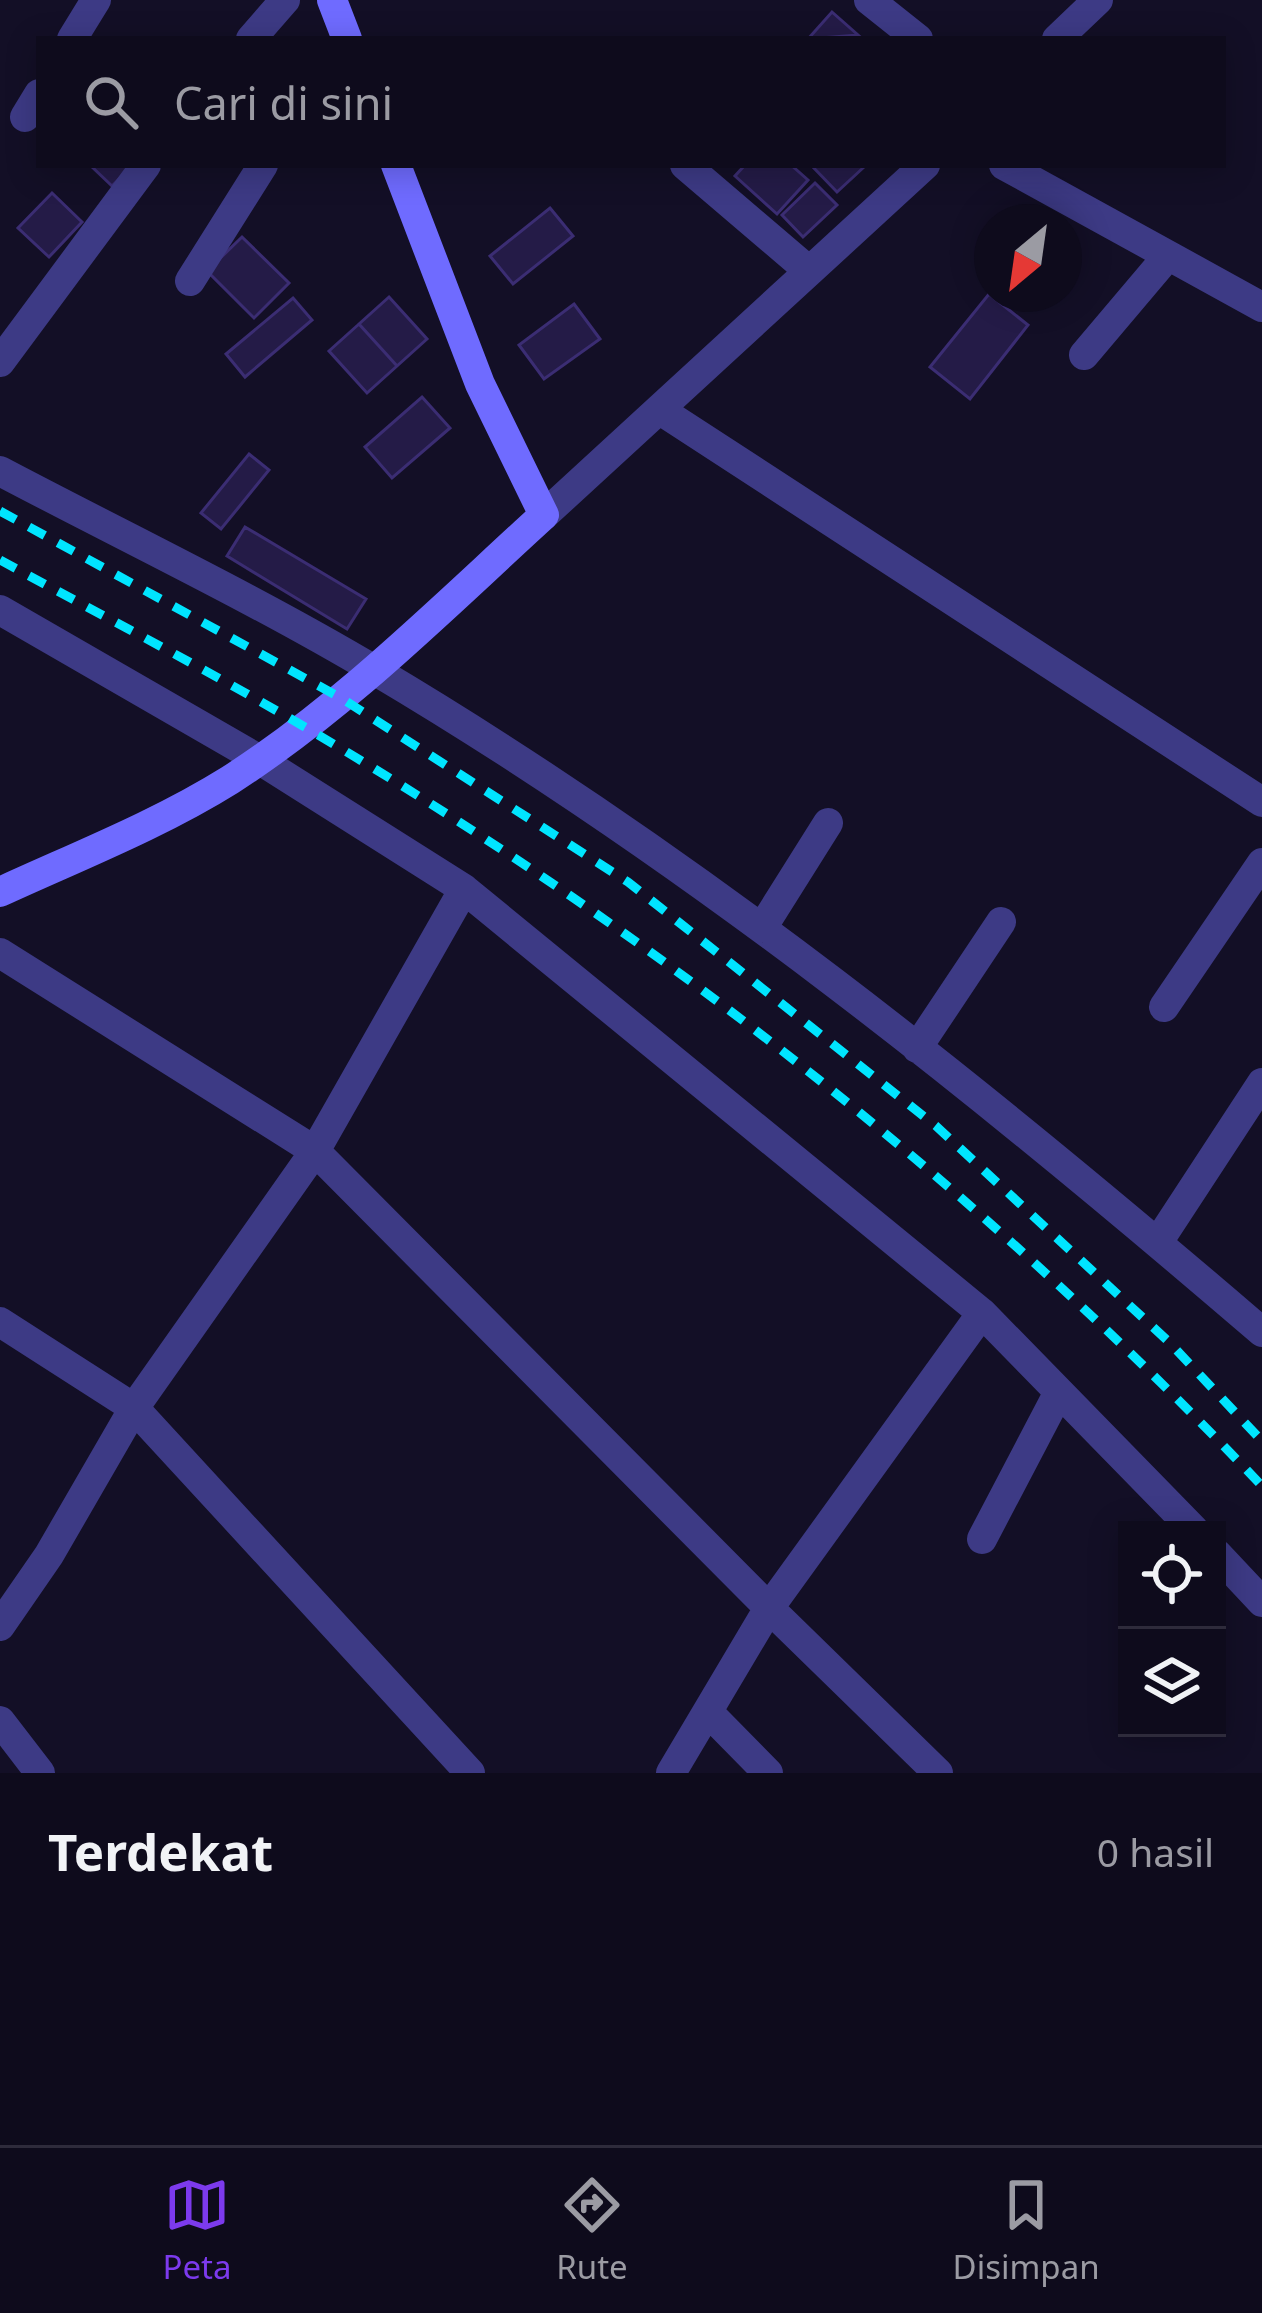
<!DOCTYPE html>
<html lang="id">
<head>
<meta charset="utf-8">
<style>
	:root { --surface:#0e0b1c; --page:#1c1929; --text:#f1f3f6; --muted:#9b9ba3; --line:#2e2b3b; --accent:#7c3aed }
	body { margin:0; font-family:"Noto Sans",sans-serif; background:var(--page); color:var(--text) }
	.controls { position:absolute; right:36px; bottom:36px; display:grid; overflow:hidden; border-radius:0px; box-shadow:0 6px 30px #0003 }
	.controls button { width:108px; height:108px; display:grid; place-items:center; padding:0; border:0; border-bottom:3px solid var(--line); background:var(--surface); color:var(--text); font:60px sans-serif }
	.compass { position:absolute; left:974px; top:204px; width:108px; height:108px; border-radius:50%; background:var(--surface); box-shadow:0 6px 30px #0003; rotate:209deg }
	.list { margin:0; padding:0; list-style:none }
	h2 { display:flex; justify-content:space-between; align-items:center; height:156px; margin:0; padding:0 48px; font-size:51px }
	h2 small { font-size:39px; font-weight:400; color:var(--muted) }
	.icon { flex:none; width:66px; height:66px; fill:none; stroke:currentColor; stroke-width:2; stroke-linecap:round; stroke-linejoin:round }
	.map { position:relative; flex:none; width:1262px; height:1773px; overflow:hidden }
	.search { position:absolute; background:var(--surface); box-shadow:0 6px 30px #0003; left:36px; right:36px; top:36px; height:132px; display:flex; align-items:center; gap:30px; box-sizing:border-box; padding:0 42px; border-radius:0px; color:var(--muted); font-size:45px }
	.sheet { height:372px; background:var(--surface) }
	nav { display:flex; justify-content:space-around; align-items:center; box-sizing:border-box; height:168px; border-top:3px solid var(--line); background:var(--surface); font-size:33px; color:var(--muted) }
	nav a { display:grid; justify-items:center; gap:6px }
	nav .on { color:var(--accent) }
	.map>svg:first-child { display:block }
</style>
</head>
<body>
<div class="map">
<svg width="1262" height="1773" viewBox="0 0 1262 1773">
	<rect width="100%" height="100%" fill="#130f26"/>
	<!-- building -->
	<path fill="#241b47" stroke="#3b2d73" stroke-width="3" d="M832,12L858,35L808,39Z
		M90,165H133L112,186Z
		M745,165H791L808,180L777,214L735,176Z
		M811,165H863L864,167L837,192Z
		M815,183L837,205L803,237L782,215Z
		M52,193L82,222L49,257L18,228Z
		M550,208L573,236L513,284L490,256Z
		M242,237L289,283L254,318L207,271Z
		M989,294L1028,325L970,399L930,367Z
		M389,297L427,339L397,366L359,324Z
		M293,298L312,320L245,377L226,354Z
		M574,304L600,339L544,379L519,345Z
		M359,324L397,366L367,393L329,351Z
		M422,397L450,428L392,478L365,447Z
		M249,454L269,470L221,529L201,513Z
		M245,527L366,599L347,629L227,556Z"/>
	<g fill="none" stroke-linecap="round" stroke-linejoin="round">
		<!-- street -->
		<path stroke="#3d3a85" stroke-width="30" d="M869,0L918,39
			M72,39L96,0
			M251,39L285,0
			M1057,39L1098,0
			M25,117L39,94
			M685,165L808,270
			M1004,165L1262,307
			M190,281L263,165
			M1084,355L1166,258
			M0,362L146,165
			M660,410L1262,802
			M0,471C125,537 255,599 376,671C693,859 983,1092 1262,1332
			M544,515L925,165
			M0,610L260,760L464,889L315,1151L769,1608L671,1773
			M464,889L982,1313L769,1608L938,1773
			M762,928L828,823
			M0,953L315,1151L134,1408L49,1555L0,1626
			M1164,1007L1262,863
			M917,1048L1001,922
			M1158,1242L1262,1083
			M982,1313L1194,1530
			M0,1322L134,1408L470,1773
			M982,1539L1059,1392
			M1217,1554L1262,1602
			M708,1712L768,1773
			M0,1721L40,1773"/>
		<!-- secondary -->
		<path stroke="#6f6bff" stroke-width="30" d="M332,0L347,39
			M0,892C76,857 158,825 230,780C345,706 443,607 544,515L480,384L396,165"/>
		<!-- rail -->
		<path stroke="#00e5ff" stroke-width="9" stroke-dasharray="18 15" stroke-linecap="butt" d="M0,511L341,698L628,882L936,1126L1168,1341L1262,1441
			M0,560C101,615 204,668 303,726C655,932 982,1190 1262,1486"/>
	</g>
</svg>
<div class="controls">
<button><svg class="icon" aria-label="locate" viewBox="0 0 24 24"><circle cx="12" cy="12" r="6"/><path d="M12 2v4M12 18v4M2 12h4M18 12h4"/></svg></button>
<button><svg class="icon" aria-label="layers" viewBox="0 0 24 24"><path d="M12 4l9 5-9 5-9-5zM3 14l9 5 9-5"/></svg></button>
</div>
<svg class="compass" viewBox="-18 -18 36 36"><path d="M0-13l5 13h-10z" fill="#e53935"/><path d="M0 13l5-13h-10z" fill="#9b9ba3"/></svg>
<div class="search"><svg class="icon" aria-label="search" viewBox="0 0 24 24"><circle cx="10" cy="10" r="6"/><path d="M15 15l6 6"/></svg>Cari di sini</div>
</div>
<section class="sheet">
<h2>Terdekat<small>0 hasil</small></h2>
<ul class="list">
</ul>
</section>
<nav>
<a class="on"><svg class="icon" aria-label="map" viewBox="0 0 24 24"><path d="M3 6l6-2 6 2 6-2v14l-6 2-6-2-6 2zM9 4v14M15 6v14"/></svg>Peta</a>
<a><svg class="icon" aria-label="directions" viewBox="0 0 24 24"><path d="M12 3l9 9-9 9-9-9zM9 14v-3h6M13 9l2 2-2 2"/></svg>Rute</a>
<a><svg class="icon" aria-label="saved" viewBox="0 0 24 24"><path d="M7 4h10v16l-5-4-5 4z"/></svg>Disimpan</a>
</nav>
</body>
</html>
